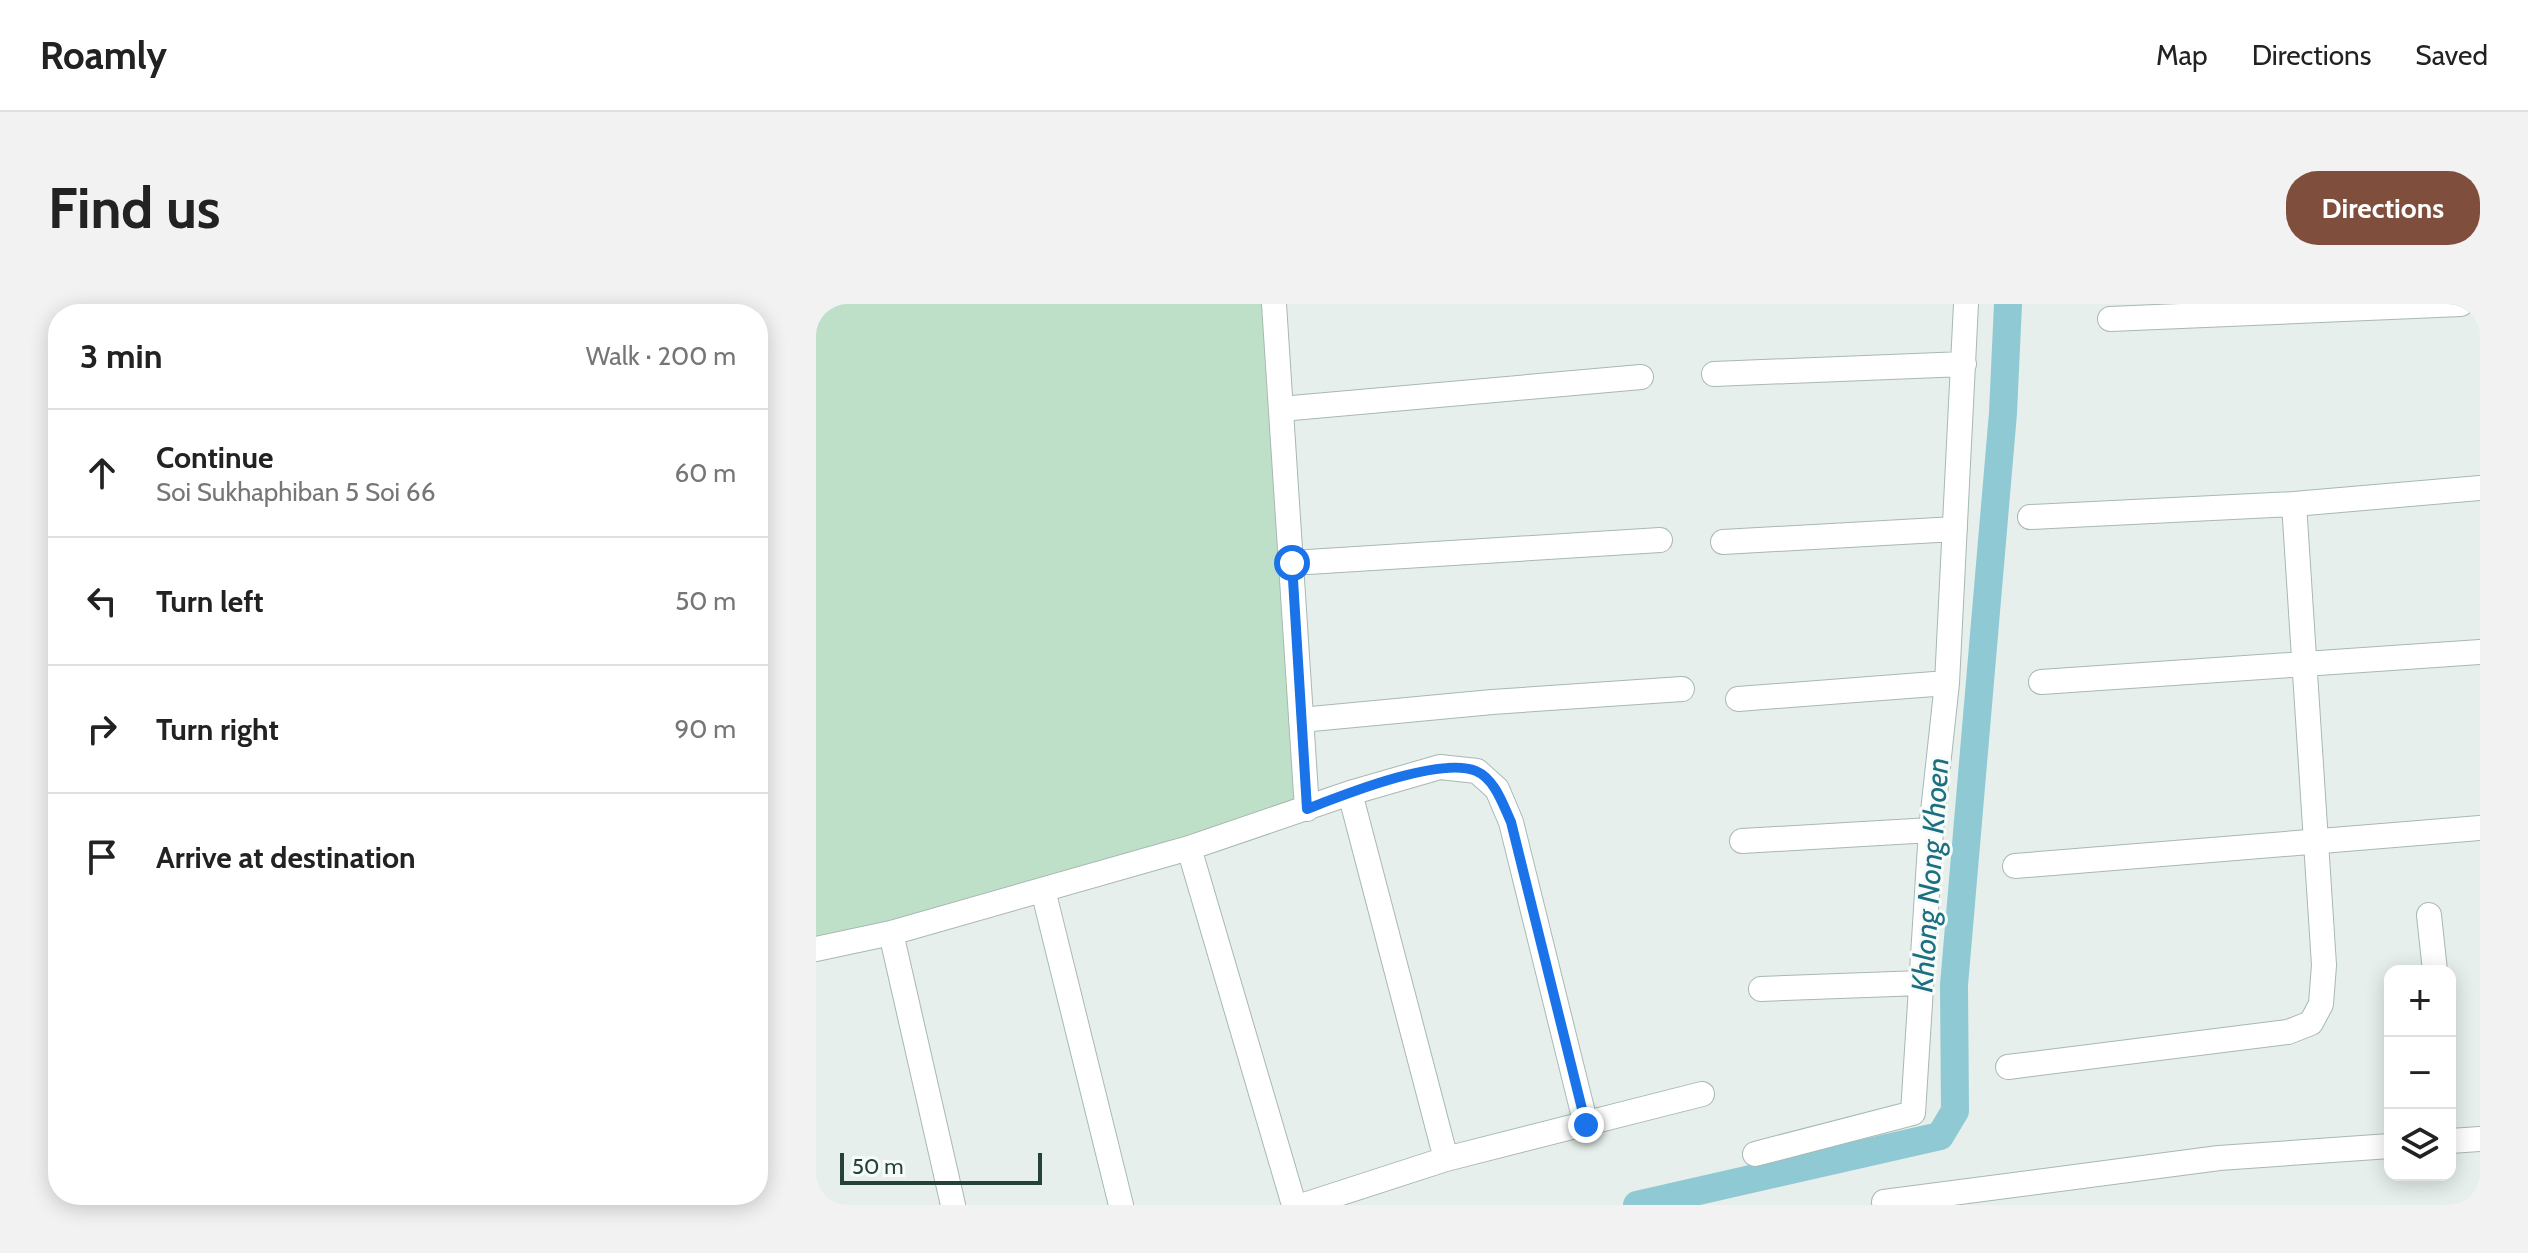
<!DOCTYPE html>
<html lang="en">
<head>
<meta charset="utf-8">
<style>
	:root { --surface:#fff; --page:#f2f2f2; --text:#222; --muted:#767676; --line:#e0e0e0; --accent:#804e3d }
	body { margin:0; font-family:Cabin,sans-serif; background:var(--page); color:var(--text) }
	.controls { position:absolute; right:24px; bottom:24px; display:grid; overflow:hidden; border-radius:16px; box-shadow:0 4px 20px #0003 }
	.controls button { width:72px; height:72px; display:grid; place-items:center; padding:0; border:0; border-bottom:2px solid var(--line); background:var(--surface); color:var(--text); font:40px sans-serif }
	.scale { position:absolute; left:24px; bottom:20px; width:202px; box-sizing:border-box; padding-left:8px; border:4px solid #24423a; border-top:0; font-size:22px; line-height:28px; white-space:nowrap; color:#24423a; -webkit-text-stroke:6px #f7fbf9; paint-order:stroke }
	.stop { position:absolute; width:24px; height:24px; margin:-18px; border:6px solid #1a73e8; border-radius:50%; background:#fff }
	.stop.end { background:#1a73e8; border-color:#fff; box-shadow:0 2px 8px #0008 }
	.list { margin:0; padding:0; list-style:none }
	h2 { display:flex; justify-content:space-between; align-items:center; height:104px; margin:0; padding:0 32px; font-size:34px }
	h2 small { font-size:26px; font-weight:400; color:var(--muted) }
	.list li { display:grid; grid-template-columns:52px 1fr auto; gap:24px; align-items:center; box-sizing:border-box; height:128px; padding:0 32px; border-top:2px solid var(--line) }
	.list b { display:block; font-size:30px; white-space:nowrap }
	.list p { margin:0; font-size:26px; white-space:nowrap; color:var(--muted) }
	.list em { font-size:26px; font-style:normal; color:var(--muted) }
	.icon { flex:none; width:44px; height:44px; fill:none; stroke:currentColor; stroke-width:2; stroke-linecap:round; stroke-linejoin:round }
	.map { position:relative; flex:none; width:1664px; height:901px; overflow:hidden; border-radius:32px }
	header { display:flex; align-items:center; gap:48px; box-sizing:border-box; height:112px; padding:0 40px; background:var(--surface); border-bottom:2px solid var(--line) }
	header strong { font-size:38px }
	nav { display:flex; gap:44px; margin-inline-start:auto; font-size:28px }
	.intro { display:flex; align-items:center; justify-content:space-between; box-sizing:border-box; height:192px; padding:0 48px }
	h1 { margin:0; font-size:56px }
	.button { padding:20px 36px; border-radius:32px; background:var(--accent); color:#fff; font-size:28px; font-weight:700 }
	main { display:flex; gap:48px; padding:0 48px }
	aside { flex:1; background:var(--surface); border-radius:32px; box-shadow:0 4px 20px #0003 }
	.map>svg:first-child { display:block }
</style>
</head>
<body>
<header>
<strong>Roamly</strong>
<nav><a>Map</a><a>Directions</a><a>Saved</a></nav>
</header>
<div class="intro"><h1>Find us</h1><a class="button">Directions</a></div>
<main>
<aside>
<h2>3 min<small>Walk · 200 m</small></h2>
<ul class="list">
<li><svg class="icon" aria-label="ahead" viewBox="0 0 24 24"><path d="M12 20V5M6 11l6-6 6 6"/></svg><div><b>Continue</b><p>Soi Sukhaphiban 5 Soi 66</p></div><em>60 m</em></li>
<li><svg class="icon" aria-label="left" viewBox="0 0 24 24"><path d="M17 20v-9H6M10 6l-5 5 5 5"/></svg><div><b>Turn left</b></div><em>50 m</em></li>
<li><svg class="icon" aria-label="right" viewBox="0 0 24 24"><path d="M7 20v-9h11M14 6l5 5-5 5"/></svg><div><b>Turn right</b></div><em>90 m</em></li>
<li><svg class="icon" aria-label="arrive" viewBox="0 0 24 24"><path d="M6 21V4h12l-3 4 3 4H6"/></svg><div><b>Arrive at destination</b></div></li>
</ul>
</aside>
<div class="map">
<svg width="1664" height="901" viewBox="0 0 1664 901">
	<rect width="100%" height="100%" fill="#e6efeb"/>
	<!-- green -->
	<path fill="#bfe0c8" d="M0,0H456L484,505L0,644Z"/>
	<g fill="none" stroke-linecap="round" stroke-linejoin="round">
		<!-- canal -->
		<path stroke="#8ec9d4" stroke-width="28" d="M821,901L1124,832L1139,807L1138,681L1187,109L1192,0"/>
		<defs>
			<path id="minor" d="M458,0L491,505
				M1294,15L1645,0
				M898,70L1148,60
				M465,105L825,73
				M1214,213L1478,200L1664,184
				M907,238L1139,225
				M476,259L844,236
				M1225,378L1664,348
				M922,395L1131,379
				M485,416L676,398L866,385
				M534,489L630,855
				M926,537L1115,526
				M373,544L478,901
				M1199,562L1664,524
				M227,586L305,901
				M1613,611L1619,667
				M75,629L137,901
				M0,645L75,629L373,544L534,489L624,463L661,467L681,485L695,518L770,821
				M945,685L1105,679
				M1192,763L1472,728L1495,719L1505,700L1508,661L1478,200
				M1634,837L1664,835
				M939,850L1097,809L1115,526L1131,379L1150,0
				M1068,898L1403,854L1574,842
				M488,901L630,855L886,790"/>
		</defs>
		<!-- minor casing -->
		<use href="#minor" stroke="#a8b8b2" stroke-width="26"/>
		<!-- minor -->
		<use href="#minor" stroke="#fff" stroke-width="24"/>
	</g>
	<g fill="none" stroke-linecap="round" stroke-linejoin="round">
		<!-- route -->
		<path stroke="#1a73e8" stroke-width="10" d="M476,259L491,505C527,491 624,452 660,467C679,475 687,501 695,518L770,821"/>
	</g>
	<g text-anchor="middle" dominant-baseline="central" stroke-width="6" stroke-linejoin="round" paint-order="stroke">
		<!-- water labels -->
		<g font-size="30" font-style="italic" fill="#1c6f80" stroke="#f7fbf9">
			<text transform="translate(1114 571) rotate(-86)">Khlong Nong Khoen</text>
		</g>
	</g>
</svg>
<div class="controls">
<button>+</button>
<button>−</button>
<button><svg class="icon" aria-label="layers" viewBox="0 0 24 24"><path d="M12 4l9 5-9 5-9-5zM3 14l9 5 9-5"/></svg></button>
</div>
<div class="scale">50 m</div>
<div class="stop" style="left:476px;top:259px"></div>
<div class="stop end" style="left:770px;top:821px"></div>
</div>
</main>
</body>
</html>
